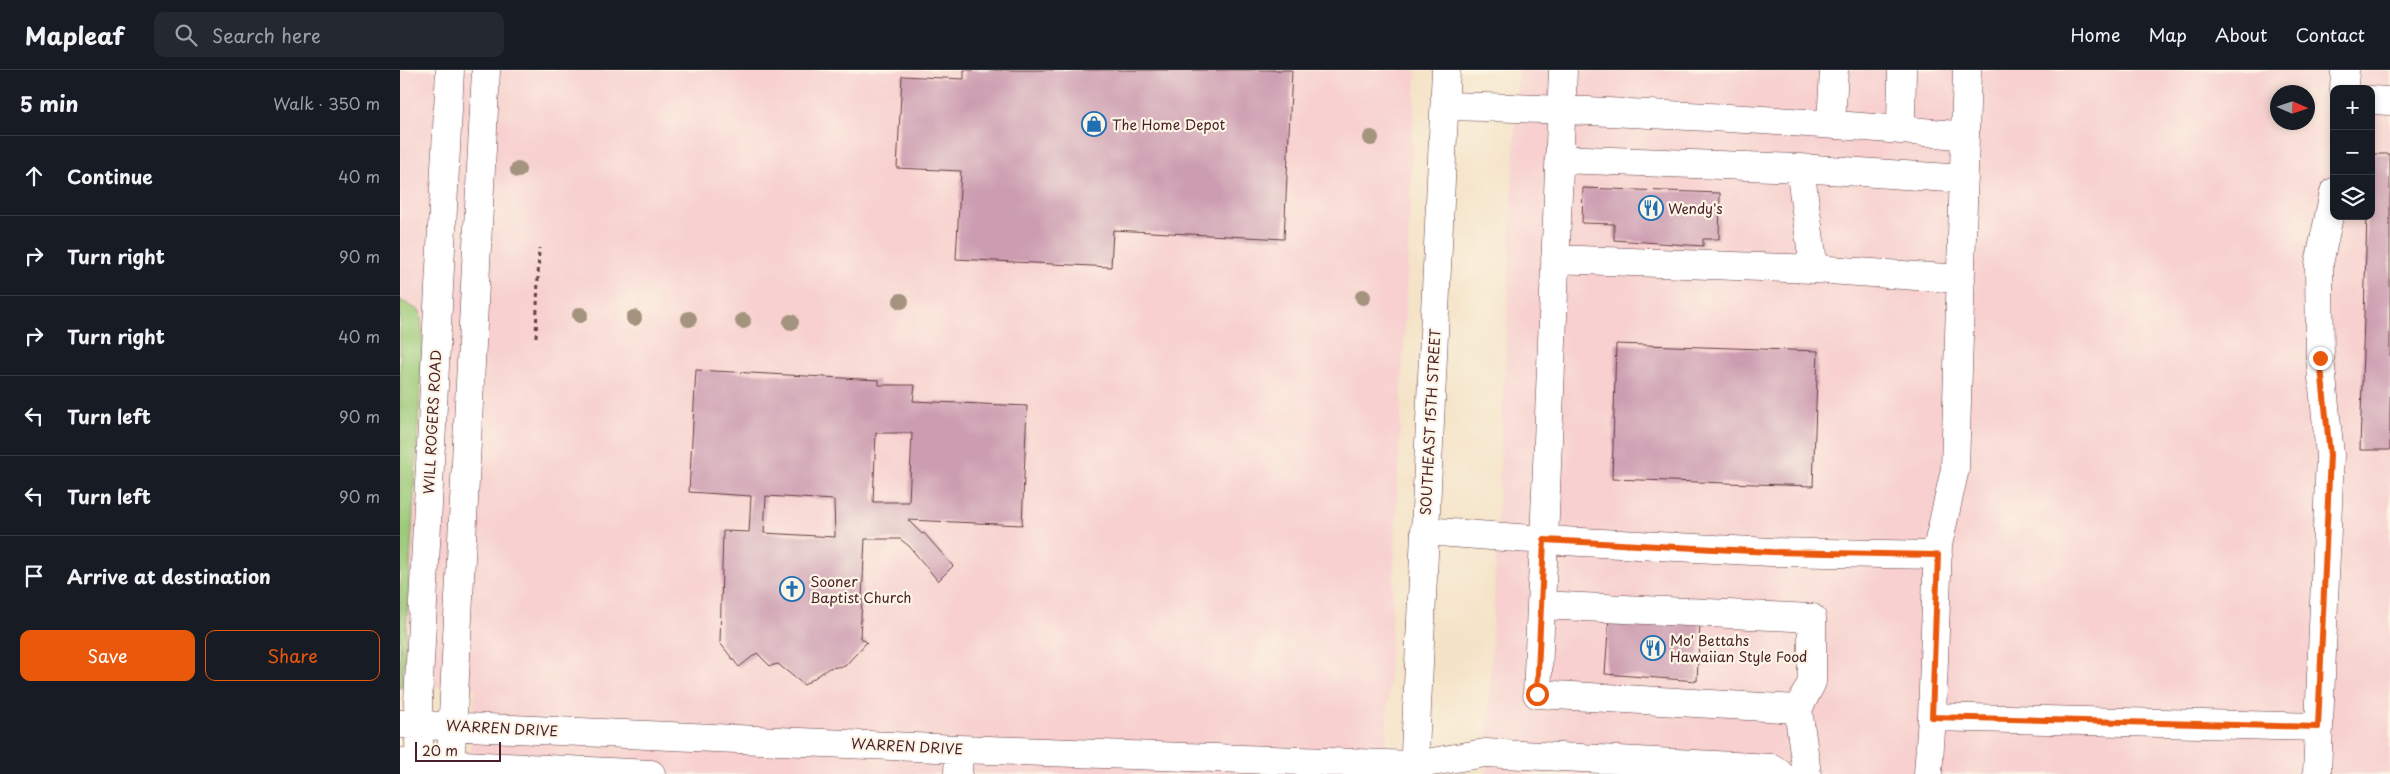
<!DOCTYPE html>
<html lang="en">
<head>
<meta charset="utf-8">
<style>
	:root { --surface:#171b24; --page:#242831; --text:#f1f3f6; --muted:#9ea1a6; --line:#363941; --accent:#ea580c }
	body { margin:0; font-family:"Playpen Sans",sans-serif; background:var(--page); color:var(--text) }
	.controls { position:absolute; right:15px; top:15px; display:grid; overflow:hidden; border-radius:10px; box-shadow:0 2px 8px #0003 }
	.controls button { width:45px; height:45px; display:grid; place-items:center; padding:0; border:0; border-bottom:1px solid var(--line); background:var(--surface); color:var(--text); font:25px sans-serif }
	.compass { position:absolute; left:1870px; top:15px; width:45px; height:45px; border-radius:50%; background:var(--surface); box-shadow:0 2px 8px #0003; rotate:93deg }
	.scale { position:absolute; left:15px; bottom:12px; width:86px; box-sizing:border-box; padding-left:5px; border:2px solid #4a1f2b; border-top:0; font-size:14px; line-height:18px; white-space:nowrap; color:#4a1f2b; -webkit-text-stroke:4px #fcf5e5; paint-order:stroke }
	.stop { position:absolute; width:15px; height:15px; margin:-11px; border:4px solid #ea580c; border-radius:50%; background:#fff }
	.stop.end { background:#ea580c; border-color:#fff; box-shadow:0 1px 5px #0008 }
	.list { margin:0; padding:0; list-style:none }
	h2 { display:flex; justify-content:space-between; align-items:center; height:65px; margin:0; padding:0 20px; font-size:21px }
	h2 small { font-size:16px; font-weight:400; color:var(--muted) }
	.list li { display:grid; grid-template-columns:32px 1fr auto; gap:15px; align-items:center; box-sizing:border-box; height:80px; padding:0 20px; border-top:1px solid var(--line) }
	.list b { display:block; font-size:19px; white-space:nowrap }
	.list em { font-size:16px; font-style:normal; color:var(--muted) }
	.actions { display:flex; gap:10px; padding:15px 20px }
	.actions a { flex:1; padding:11px 0; border:1px solid var(--accent); border-radius:10px; text-align:center; font-size:18px; color:var(--accent) }
	.actions .main { background:var(--accent); color:#fff }
	.icon { flex:none; width:28px; height:28px; fill:none; stroke:currentColor; stroke-width:2; stroke-linecap:round; stroke-linejoin:round }
	.map { position:relative; flex:none; width:1990px; height:704px; overflow:hidden }
	header { display:flex; align-items:center; gap:30px; box-sizing:border-box; height:70px; padding:0 25px; background:var(--surface); border-bottom:1px solid var(--line) }
	header strong { font-size:24px }
	nav { display:flex; gap:28px; margin-inline-start:auto; font-size:18px }
	.search { width:350px; height:45px; background:var(--page); display:flex; align-items:center; gap:12px; box-sizing:border-box; padding:0 18px; border-radius:10px; color:var(--muted); font-size:19px }
	main { display:flex }
	aside { flex:1; background:var(--surface) }
	.map>svg:first-child { display:block }
</style>
</head>
<body>
<header>
<strong>Mapleaf</strong>
<div class="search"><svg class="icon" aria-label="search" viewBox="0 0 24 24"><circle cx="10" cy="10" r="6"/><path d="M15 15l6 6"/></svg>Search here</div>
<nav><a>Home</a><a>Map</a><a>About</a><a>Contact</a></nav>
</header>
<main>
<aside>
<h2>5 min<small>Walk · 350 m</small></h2>
<ul class="list">
<li><svg class="icon" aria-label="ahead" viewBox="0 0 24 24"><path d="M12 20V5M6 11l6-6 6 6"/></svg><div><b>Continue</b></div><em>40 m</em></li>
<li><svg class="icon" aria-label="right" viewBox="0 0 24 24"><path d="M7 20v-9h11M14 6l5 5-5 5"/></svg><div><b>Turn right</b></div><em>90 m</em></li>
<li><svg class="icon" aria-label="right" viewBox="0 0 24 24"><path d="M7 20v-9h11M14 6l5 5-5 5"/></svg><div><b>Turn right</b></div><em>40 m</em></li>
<li><svg class="icon" aria-label="left" viewBox="0 0 24 24"><path d="M17 20v-9H6M10 6l-5 5 5 5"/></svg><div><b>Turn left</b></div><em>90 m</em></li>
<li><svg class="icon" aria-label="left" viewBox="0 0 24 24"><path d="M17 20v-9H6M10 6l-5 5 5 5"/></svg><div><b>Turn left</b></div><em>90 m</em></li>
<li><svg class="icon" aria-label="arrive" viewBox="0 0 24 24"><path d="M6 21V4h12l-3 4 3 4H6"/></svg><div><b>Arrive at destination</b></div></li>
</ul>
<div class="actions"><a class="main">Save</a><a>Share</a></div>
</aside>
<div class="map">
<svg width="1990" height="704" viewBox="0 0 1990 704">
	<rect width="100%" height="100%" fill="#fcf5e5"/>
	<filter id="ink" filterUnits="userSpaceOnUse"><feTurbulence type="fractalNoise" baseFrequency=".02" numOctaves="2"/><feDisplacementMap in="SourceGraphic" scale="10" xChannelSelector="R" yChannelSelector="G"/><feConvolveMatrix kernelMatrix="1 2 1 2 8 2 1 2 1" color-interpolation-filters="sRGB"/></filter>
	<filter id="wash" filterUnits="userSpaceOnUse"><feTurbulence type="fractalNoise" baseFrequency=".0096" numOctaves="4" result="noise"/><feDisplacementMap in="SourceGraphic" scale="20" xChannelSelector="R" yChannelSelector="G"/><feGaussianBlur stdDeviation="1.12" result="paint"/><feColorMatrix in="noise" values="0 0 0 0 0 0 0 0 0 0 0 0 0 0 0 0 0 1.4 0 .05"/><feComposite in="paint" operator="in"/></filter>
	<g filter="url(#wash)">
		<rect width="100%" height="100%" fill="#f4e3c7"/>
		<!-- built -->
		<path fill="#f7d0cf" fill-rule="evenodd" d="M0,0H1016L985,704H69L75,618L3,615L14,428L31,403L20,242L0,230Z
			M1118,0H1990V704H1086ZM1934,19H1971V146H1934ZM1878,22H1908V52H1878Z"/>
		<!-- green -->
		<path fill="#9cca78" stroke="#737452" d="M0,230L20,241L23,269L3,615L0,619Z"/>
		<g id="blocks">
			<!-- building -->
			<path fill="#cc9cb0" fill-rule="evenodd" d="M564,0H892L884,169L713,160L711,197L556,189L561,101L497,98L502,6L564,9Z
				M1971,84H1990V380H1960L1967,146H1971Z
				M1183,118L1320,123L1319,169H1303V176L1214,170V154L1182,153Z
				M1216,274L1418,281L1413,416L1212,409Z
				M296,300L479,310V315H515L513,331L627,336L622,455L508,450L522,464L524,463L553,496L538,511L509,476L500,469H465L460,568L467,572L445,596L429,598L404,615L378,594L370,596L357,583L339,597L320,573L323,461L349,462L351,426L289,422ZM476,363H512L509,432H473ZM366,426L434,430L435,467L364,463Z
				M1209,547L1300,553L1297,611L1205,604Z"/>
		</g>
	</g>
	<g filter="url(#ink)">
		<use href="#blocks" fill-opacity="0" stroke="#643c42" stroke-width="1"/>
		<g fill="none" stroke-linecap="round" stroke-linejoin="round">
			<defs>
				<path id="minor" d="M1944,19L1945,0
					M1971,30L1990,31
					M1045,36C1140,38 1235,43 1329,48C1408,53 1486,57 1564,66
					M1431,54L1434,0
					M1501,58L1502,0
					M1159,89L1400,98L1564,109
					M1400,98L1414,199
					M1155,189L1414,199L1561,209
					M1025,461L1144,470L1163,0
					M1141,535L1412,548V612L1398,639
					M1532,647L1918,657
					M0,654L559,679L1014,695L1085,683L1372,698L1380,704
					M0,692L251,704
					M20,704L18,632L50,0
					M50,704L86,0
					M558,704L559,679
					M1407,704L1398,639L1137,624L1144,470L1371,482L1538,485
					M1528,704L1532,647L1538,475L1555,399L1567,0
					M1917,704L1930,385L1920,288L1919,194L1934,122"/>
				<path id="major" d="M1014,704L1046,0"/>
			</defs>
			<!-- minor casing -->
			<use href="#minor" stroke="#643c42" stroke-width="29"/>
			<!-- major casing -->
			<use href="#major" stroke="#643c42" stroke-width="29"/>
			<!-- path -->
			<path stroke="#643c42" stroke-width="3" stroke-dasharray="4 4" stroke-linecap="butt" d="M136,267L139,178"/>
			<!-- minor -->
			<use href="#minor" stroke="#fff" stroke-width="28"/>
			<!-- major -->
			<use href="#major" stroke="#fff" stroke-width="28"/>
		</g>
		<!-- trees -->
		<g fill="#a4937e">
			<circle cx="971" cy="68" r="8"/>
			<circle cx="118" cy="100" r="8"/>
			<circle cx="963" cy="227" r="8"/>
			<circle cx="501" cy="231" r="8"/>
			<circle cx="180" cy="245" r="8"/>
			<circle cx="234" cy="248" r="8"/>
			<circle cx="289" cy="249" r="8"/>
			<circle cx="343" cy="251" r="8"/>
			<circle cx="391" cy="252" r="8"/>
		</g>
	</g>
	<g fill="none" stroke-linecap="round" stroke-linejoin="round" filter="url(#ink)">
		<!-- route -->
		<path stroke="#ea580c" stroke-width="6" d="M1137,624L1144,470L1371,482L1538,485L1532,647L1918,657L1930,385L1920,288"/>
	</g>
	<!-- icons -->
	<defs>
		<symbol id="shop-ring" viewBox="-11 -11 22 22"><circle r="9.5" fill="#fcf5e5" stroke="#1f6fb2" stroke-width="1.5"/><path d="M-5-2.5h2.3a2.7 3.5 0 0 1 5.4 0H5L5.5 6h-11ZM-1.5-2.5h3a1.5 2.3 0 0 0-3 0Z" fill="#1f6fb2"/></symbol>
		<symbol id="restaurant-ring" viewBox="-11 -11 22 22"><circle r="9.5" fill="#fcf5e5" stroke="#1f6fb2" stroke-width="1.5"/><path d="M-5-6h1v4h1v-4h1v4h1v-4h1v5L-1.5 .5V6h-2V.5L-5-1ZM5-6V6H3V1.5H1.5Q1.5-4 5-6Z" fill="#1f6fb2"/></symbol>
		<symbol id="church-ring" viewBox="-11 -11 22 22"><circle r="9.5" fill="#fcf5e5" stroke="#1f6fb2" stroke-width="1.5"/><path d="M-1.2-6h2.4v3.5h3.3v2.4h-3.3V6h-2.4V-.1h-3.3v-2.4h3.3Z" fill="#1f6fb2"/></symbol>
	</defs>
	<g fill-rule="evenodd">
		<use href="#shop-ring" x="680" y="40" width="28" height="28"/>
		<use href="#restaurant-ring" x="1237" y="124" width="28" height="28"/>
		<use href="#church-ring" x="378" y="505" width="28" height="28"/>
		<use href="#restaurant-ring" x="1239" y="564" width="28" height="28"/>
	</g>
	<g text-anchor="middle" dominant-baseline="central" stroke-width="4.5" stroke-linejoin="round" paint-order="stroke">
		<!-- poi labels -->
		<g font-size="14" fill="#4a1f2b" stroke="#fcf5e5" text-anchor="start">
			<text x="712" y="54">The Home Depot</text>
			<text x="1268" y="138">Wendy's</text>
			<text x="410" y="511">Sooner<tspan x="410" dy="16">Baptist Church</tspan></text>
			<text x="1270" y="570">Mo' Bettahs<tspan x="1270" dy="16">Hawaiian Style Food</tspan></text>
		</g>
		<!-- street labels -->
		<g font-size="14" fill="#4a1f2b" stroke="#fcf5e5">
			<text transform="translate(32 352) rotate(-87)">WILL ROGERS ROAD</text>
			<text transform="translate(1030 352) rotate(-87)">SOUTHEAST 15TH STREET</text>
			<text transform="translate(102 658) rotate(3)">WARREN DRIVE</text>
			<text transform="translate(507 676) rotate(3)">WARREN DRIVE</text>
		</g>
	</g>
</svg>
<div class="controls">
<button>+</button>
<button>−</button>
<button><svg class="icon" aria-label="layers" viewBox="0 0 24 24"><path d="M12 4l9 5-9 5-9-5zM3 14l9 5 9-5"/></svg></button>
</div>
<svg class="compass" viewBox="-18 -18 36 36"><path d="M0-13l5 13h-10z" fill="#e53935"/><path d="M0 13l5-13h-10z" fill="#9ea1a6"/></svg>
<div class="scale">20 m</div>
<div class="stop" style="left:1137px;top:624px"></div>
<div class="stop end" style="left:1920px;top:288px"></div>
</div>
</main>
</body>
</html>
